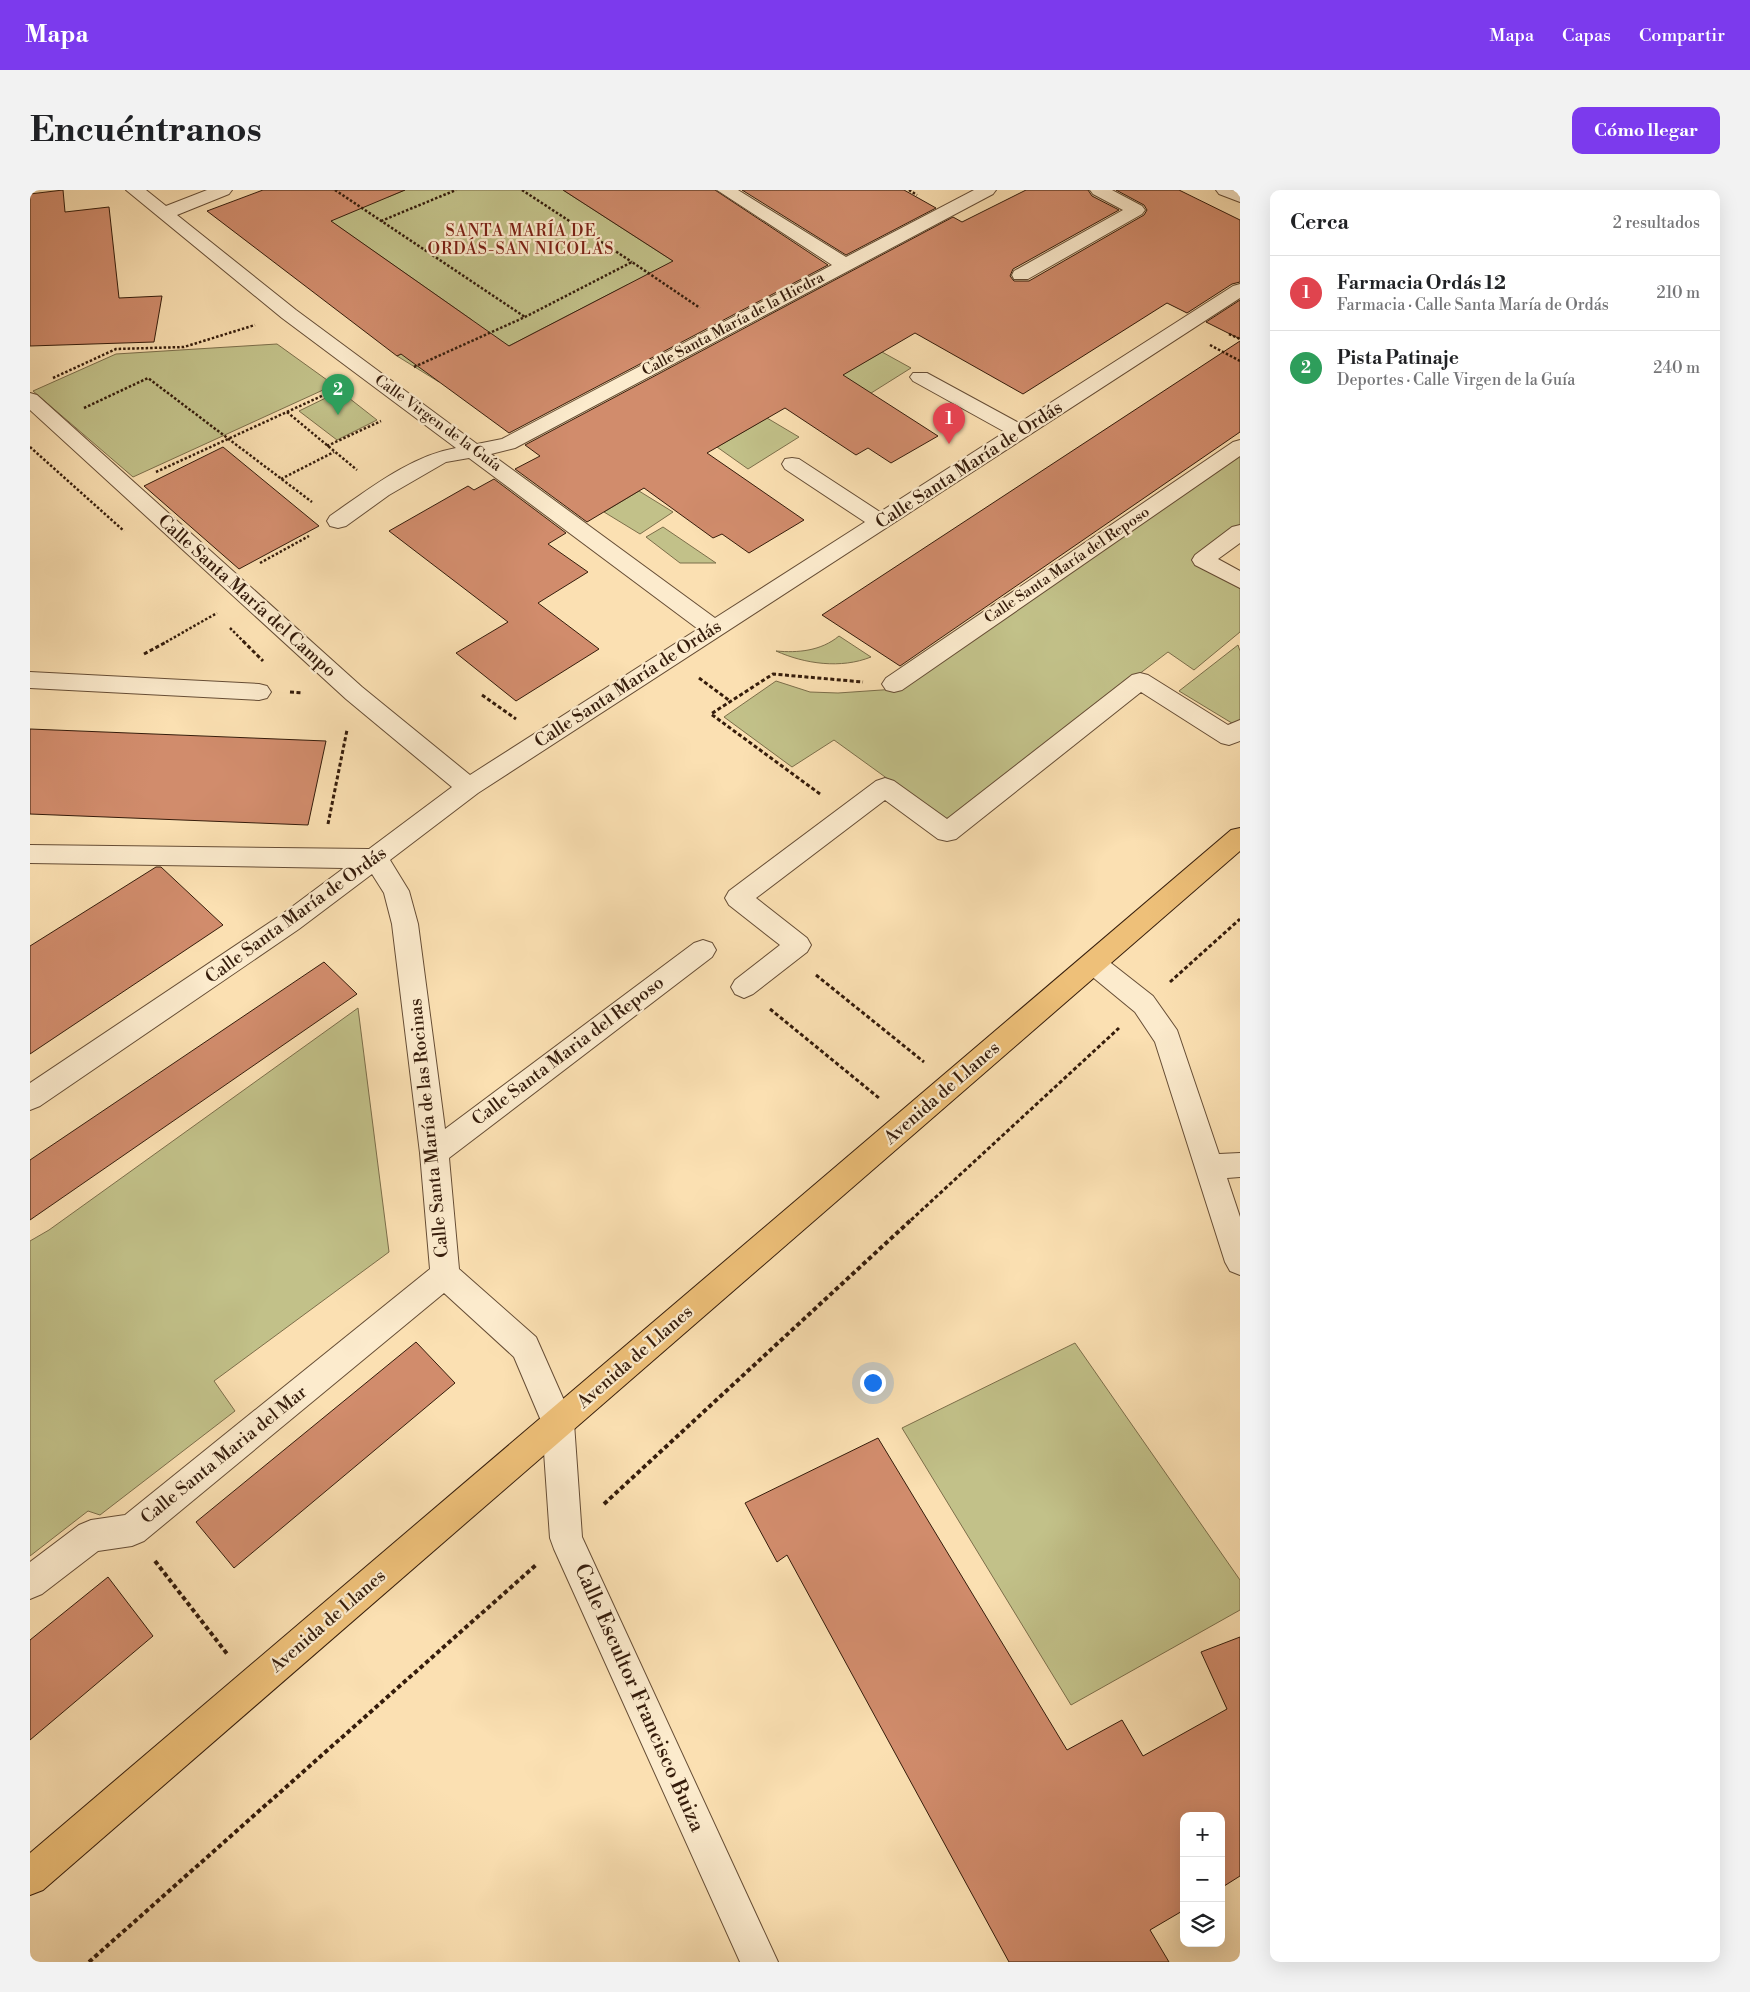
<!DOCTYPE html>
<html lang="es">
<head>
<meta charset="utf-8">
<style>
	:root { --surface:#fff; --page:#f2f2f2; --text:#202124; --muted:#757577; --line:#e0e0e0; --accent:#7c3aed }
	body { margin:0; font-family:"Libre Bodoni",serif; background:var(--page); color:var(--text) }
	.controls { position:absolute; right:15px; bottom:15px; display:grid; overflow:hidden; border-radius:10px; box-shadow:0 5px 20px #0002 }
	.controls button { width:45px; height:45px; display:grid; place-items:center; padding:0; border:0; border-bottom:1px solid var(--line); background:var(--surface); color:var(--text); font:25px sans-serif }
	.you { position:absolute; left:842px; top:1192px; width:18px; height:18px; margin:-12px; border:4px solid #fff; border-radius:50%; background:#1a73e8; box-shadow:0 0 0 8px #1a73e833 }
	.badge { display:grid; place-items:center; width:32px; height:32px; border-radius:50%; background:var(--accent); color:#fff; font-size:16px; font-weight:700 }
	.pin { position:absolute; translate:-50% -41px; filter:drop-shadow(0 1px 2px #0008) }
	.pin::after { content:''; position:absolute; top:26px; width:18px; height:15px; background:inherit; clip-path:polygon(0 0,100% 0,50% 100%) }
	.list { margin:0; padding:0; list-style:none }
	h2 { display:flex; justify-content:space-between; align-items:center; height:65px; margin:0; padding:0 20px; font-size:21px }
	h2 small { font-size:16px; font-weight:400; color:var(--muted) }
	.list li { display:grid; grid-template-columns:32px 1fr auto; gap:15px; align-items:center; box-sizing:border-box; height:75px; padding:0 20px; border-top:1px solid var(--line) }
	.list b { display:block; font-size:19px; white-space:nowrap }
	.list p { margin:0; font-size:16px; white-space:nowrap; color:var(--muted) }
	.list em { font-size:16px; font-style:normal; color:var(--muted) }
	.icon { flex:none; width:28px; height:28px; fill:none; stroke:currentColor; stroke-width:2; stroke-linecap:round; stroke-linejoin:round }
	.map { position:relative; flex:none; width:1210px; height:1772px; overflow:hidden; border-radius:10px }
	header { display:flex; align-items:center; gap:30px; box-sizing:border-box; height:70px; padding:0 25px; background:var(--accent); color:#fff }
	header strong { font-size:24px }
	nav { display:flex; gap:28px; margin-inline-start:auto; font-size:18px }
	.intro { display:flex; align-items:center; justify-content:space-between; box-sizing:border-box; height:120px; padding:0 30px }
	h1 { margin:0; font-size:35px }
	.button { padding:12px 22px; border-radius:10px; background:var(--accent); color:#fff; font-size:18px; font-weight:700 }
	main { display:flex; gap:30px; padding:0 30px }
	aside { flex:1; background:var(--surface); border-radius:10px; box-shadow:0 5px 20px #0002 }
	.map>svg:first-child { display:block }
</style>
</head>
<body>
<header>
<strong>Mapa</strong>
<nav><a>Mapa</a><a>Capas</a><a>Compartir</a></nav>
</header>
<div class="intro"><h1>Encuéntranos</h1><a class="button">Cómo llegar</a></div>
<main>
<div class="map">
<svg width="1210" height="1772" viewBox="0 0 1210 1772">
	<rect width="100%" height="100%" fill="#fbe0b2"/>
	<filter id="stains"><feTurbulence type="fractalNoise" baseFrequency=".004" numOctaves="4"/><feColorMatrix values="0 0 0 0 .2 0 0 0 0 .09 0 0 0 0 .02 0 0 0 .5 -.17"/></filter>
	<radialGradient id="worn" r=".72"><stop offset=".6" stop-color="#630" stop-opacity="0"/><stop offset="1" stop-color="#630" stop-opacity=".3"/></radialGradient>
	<!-- green -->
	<path fill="#c2c189" stroke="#7c6e4a" d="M256,0H347L358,7L375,0H533L697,106L597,95L409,192L367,166L442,130Z
		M247,154L304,195L103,287L3,201L86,164Z
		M852,162L881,178L838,205L805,189Z
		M310,201L347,230L307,250L269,221Z
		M737,228L769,247L718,279L687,257Z
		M1210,262V335L1167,367L1210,395V442L1164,480L1138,462L916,631L804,550L762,577L694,527L746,491L780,502L808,503L866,499Z
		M609,301L643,322L610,344L574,322Z
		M633,337L686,373H650L616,347Z
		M809,446L841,467C811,479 775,474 746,461C768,463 791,461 809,446Z
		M1208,455L1210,461V538L1149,501Z
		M328,818L359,1062L184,1191L205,1221L70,1325L58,1321L0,1366V1051L19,1040Z
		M1045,1153L1210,1390V1420L1041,1515L872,1238Z"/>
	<!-- building -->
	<path fill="#d18c6c" stroke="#351c0b" d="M33,0L35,22L79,17L89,108L132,106L124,152L0,156V4Z
		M233,0H375L301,31L479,156L643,71L533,0H685L798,75L479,243L371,164L367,166L177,21Z
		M712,0H874L906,18L816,65Z
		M996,0H1058L1062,6L1089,20L983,79L980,86L984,91H999L1114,25L1117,20L1114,15L1086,0H1149L1210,30V92L1202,94L1157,123L1137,113L993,204L885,143L813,185L908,246L861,273L838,258L826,265L755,218L677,263L774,330L719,363L692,344L683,348L614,298L557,332L485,279L510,266L495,255L923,27L932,32Z
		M1210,110V149L1176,132Z
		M1210,151V242L870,476L792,425Z
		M193,257L289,336L209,379L114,296Z
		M464,289L536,343L518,354L558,382L508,413L569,459L486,511L426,463L478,432L359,341L438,296L444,300Z
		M0,539L296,551L278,635L0,624Z
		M126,677H131L193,735L0,864V756Z
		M294,772L327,804L0,1030V970Z
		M386,1152L425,1193L204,1378L166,1332Z
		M848,1248L1037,1560L1092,1530L1113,1566L1197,1519L1171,1462L1210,1447V1686L1191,1698V1626H1154V1720L1120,1740L1139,1772H979L757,1365L747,1372L715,1313Z
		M78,1387L123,1446L0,1550V1450Z"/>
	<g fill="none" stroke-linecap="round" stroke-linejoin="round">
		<defs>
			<path id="minor" d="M96,0H116L136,16L177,0H202L199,4L147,25L266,120L447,254L472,249L802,75L687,0H708L816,67L944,0H966L963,4L485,258L461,264L685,428L835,332L755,279L752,274L755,269L762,268L769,269L850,322L975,242L883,191L880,187L883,183H897L989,233L1203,96L1210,94V108L448,603L360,670L379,701L388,734L415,939L664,753L673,750L682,753L686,760L682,767L419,968L429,1079L506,1147L544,1233L552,1347L748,1772H710L524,1359L520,1348L512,1233L484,1167L414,1103L114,1351L102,1356L68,1361L12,1404L0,1409V1372L49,1335L61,1330L95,1325L400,1079L390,963L362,734L354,703L342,684L269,739L10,916L0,920V893L251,725L314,678L0,673V655L339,659L422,597L316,509L0,220V203L7,205L332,497L440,585L668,439L439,268L416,272L359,305L316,336L308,338L300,336L297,331L300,326C338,300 380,266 426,258L252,128Z
				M1060,0H1082L1112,16L1115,20L1112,24L998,89H984L982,85L984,81L1093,20L1063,4Z
				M1186,0H1210V12L1189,4Z
				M1210,250V266L872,500L864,502L856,500L852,494L856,488L1203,252Z
				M1210,335V353L1188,369L1210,381V398L1165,375L1162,370L1165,365L1202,337Z
				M0,482L229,494L237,496L241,502L237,508L229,510L0,498Z
				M1110,483L1118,485L1198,535L1210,530V551L1199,555L1191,553L1111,502L926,649L917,651L908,649L855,610L726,708L777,748L781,755L777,762L723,804L714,808L705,804L701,797L705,790L750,755L699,715L695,708L699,701L846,591L855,588L864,591L917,629L1102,485Z
				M1063,763L1072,766L1123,806L1147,840L1189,964L1210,963V987L1197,988L1210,1027V1085L1200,1081L1195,1072L1125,852L1105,822L1054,780L1050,773L1054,766Z"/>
			<path id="major" d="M1210,638V661L13,1700L0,1705V1663L1201,640Z"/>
		</defs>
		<!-- minor casing -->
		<use href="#minor" stroke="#664d35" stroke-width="2"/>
		<!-- major casing -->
		<use href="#major" stroke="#351c0b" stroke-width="2"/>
		<!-- path-far2 -->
		<path stroke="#351c0b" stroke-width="2.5" stroke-dasharray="2.5 2" stroke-linecap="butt" d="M305,0L495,127
			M492,0L602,72
			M879,0L887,5
			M351,31L426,0
			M1199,144L1210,149
			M1180,155L1210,171
			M384,177L495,127L602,72L670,118
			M23,188L86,159L154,157L225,135
			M54,218L118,188L282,312
			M257,222L327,280
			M297,256L351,231
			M0,257L94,341
			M126,282L307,199
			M251,289L304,262
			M230,373L279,346
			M200,438L214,452
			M136,452L187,423"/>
		<!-- path-far1 -->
		<path stroke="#351c0b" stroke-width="3" stroke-dasharray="4 2.5" stroke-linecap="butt" d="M213,451L233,471
			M114,464L138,451
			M669,488L700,511
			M260,502L273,503
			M452,505L486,529
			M790,604L681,524L743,484L833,492
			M298,634L317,540
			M786,785L894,872
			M1140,792L1210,729
			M740,819L849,908
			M881,1030L1089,838"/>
		<!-- path -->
		<path stroke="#351c0b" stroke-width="4" stroke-dasharray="4.5 3" stroke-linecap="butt" d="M574,1314L882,1029
			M125,1371L198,1465
			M59,1772L506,1375"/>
		<!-- minor -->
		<use href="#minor" fill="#fcebcd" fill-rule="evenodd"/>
		<!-- major -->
		<use href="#major" fill="#eec079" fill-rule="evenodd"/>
	</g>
	<g text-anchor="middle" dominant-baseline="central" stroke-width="4.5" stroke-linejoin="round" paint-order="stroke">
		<!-- far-street labels -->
		<g font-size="15" fill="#351c0b" stroke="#fcebcd">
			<text transform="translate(703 134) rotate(-28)">Calle Santa María de la Hiedra</text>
			<text transform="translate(408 233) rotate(36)">Calle Virgen de la Guía</text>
			<text transform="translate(1037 375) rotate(-34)">Calle Santa María del Reposo</text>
		</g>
		<!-- far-neighbourhood labels -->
		<g font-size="16" letter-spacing="1" fill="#7a1f14" stroke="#fcebcd">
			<text x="491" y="41">SANTA MARÍA DE<tspan x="491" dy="18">ORDÁS-SAN NICOLÁS</tspan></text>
		</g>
		<!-- street labels -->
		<g font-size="18" fill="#351c0b" stroke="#fcebcd">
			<text transform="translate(939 275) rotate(-33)">Calle Santa María de Ordás</text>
			<text transform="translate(217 406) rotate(42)">Calle Santa María del Campo</text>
			<text transform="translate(598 494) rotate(-33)">Calle Santa María de Ordás</text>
			<text transform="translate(266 725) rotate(-36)">Calle Santa María de Ordás</text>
			<text transform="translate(538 861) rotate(-37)">Calle Santa Maria del Reposo</text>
			<text transform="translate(912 903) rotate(-41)">Avenida de Llanes</text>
			<text transform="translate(399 938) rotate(-96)">Calle Santa María de las Rocinas</text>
			<text transform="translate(605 1167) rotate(-41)">Avenida de Llanes</text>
			<text transform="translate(194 1265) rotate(-39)">Calle Santa Maria del Mar</text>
			<text transform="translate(298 1431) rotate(-41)">Avenida de Llanes</text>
		</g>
		<!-- near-street labels -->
		<g font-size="21" fill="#351c0b" stroke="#fcebcd">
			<text transform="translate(609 1508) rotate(66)">Calle Escultor Francisco Buiza</text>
		</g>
	</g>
	<rect width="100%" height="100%" filter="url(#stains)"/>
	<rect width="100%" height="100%" fill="url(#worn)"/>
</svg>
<div class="controls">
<button>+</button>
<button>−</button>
<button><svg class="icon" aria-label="layers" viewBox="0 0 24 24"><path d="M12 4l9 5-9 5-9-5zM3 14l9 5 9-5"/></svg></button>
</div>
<div class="you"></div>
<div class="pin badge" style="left:919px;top:254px;background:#e0444e">1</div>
<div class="pin badge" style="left:308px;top:225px;background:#2e9e5b">2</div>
</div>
<aside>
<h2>Cerca<small>2 resultados</small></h2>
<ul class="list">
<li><span class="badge" style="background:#e0444e">1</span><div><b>Farmacia Ordás 12</b><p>Farmacia · Calle Santa María de Ordás</p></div><em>210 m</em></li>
<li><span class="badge" style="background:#2e9e5b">2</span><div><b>Pista Patinaje</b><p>Deportes · Calle Virgen de la Guía</p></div><em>240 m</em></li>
</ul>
</aside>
</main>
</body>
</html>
